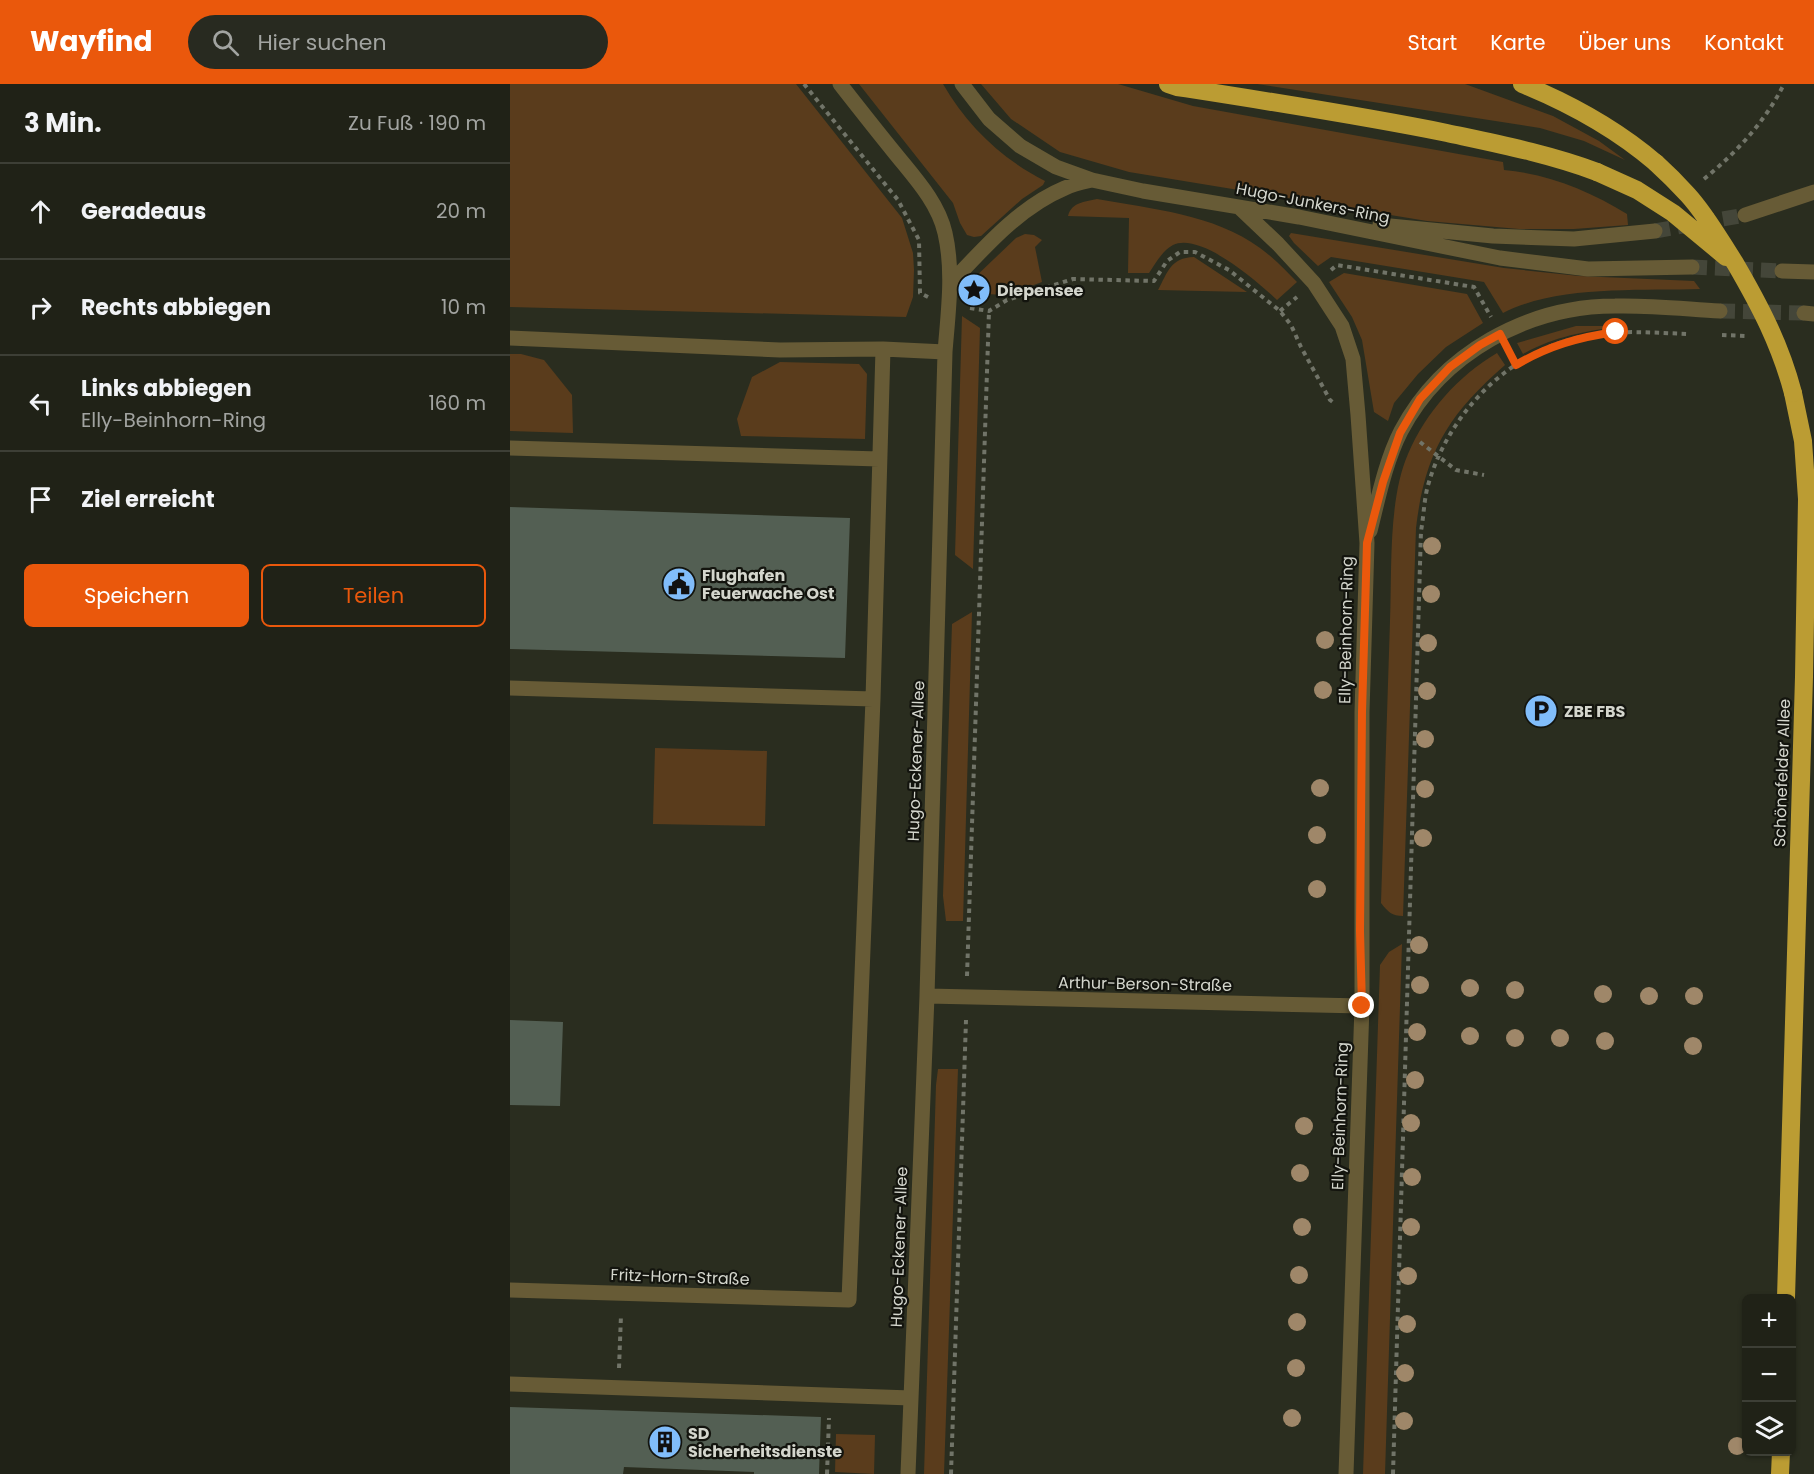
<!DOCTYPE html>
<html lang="de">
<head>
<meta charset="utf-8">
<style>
	:root { --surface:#202217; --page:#282a20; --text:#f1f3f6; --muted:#a2a4a1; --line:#3d3f36; --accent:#ea580c }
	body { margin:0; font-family:Poppins,sans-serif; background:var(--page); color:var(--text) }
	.controls { position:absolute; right:18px; bottom:18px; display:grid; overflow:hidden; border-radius:9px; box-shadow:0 2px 4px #0004 }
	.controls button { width:54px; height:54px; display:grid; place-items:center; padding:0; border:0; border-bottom:2px solid var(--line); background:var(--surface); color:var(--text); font:30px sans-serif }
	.stop { position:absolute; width:18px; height:18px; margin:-14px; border:4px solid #ea580c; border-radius:50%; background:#fff }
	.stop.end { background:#ea580c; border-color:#fff; box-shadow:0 2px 6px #0008 }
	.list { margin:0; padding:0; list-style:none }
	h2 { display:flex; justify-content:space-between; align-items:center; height:78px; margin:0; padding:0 24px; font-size:26px }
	h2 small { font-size:20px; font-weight:400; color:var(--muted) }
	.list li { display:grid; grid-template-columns:39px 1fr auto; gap:18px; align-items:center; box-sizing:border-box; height:96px; padding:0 24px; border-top:2px solid var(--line) }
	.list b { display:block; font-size:22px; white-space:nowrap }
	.list p { margin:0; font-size:20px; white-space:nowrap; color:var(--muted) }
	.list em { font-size:20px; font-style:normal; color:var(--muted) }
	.actions { display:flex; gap:12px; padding:18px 24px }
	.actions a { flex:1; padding:14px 0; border:2px solid var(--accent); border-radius:9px; text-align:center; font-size:21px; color:var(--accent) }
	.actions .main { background:var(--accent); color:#fff }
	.icon { flex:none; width:33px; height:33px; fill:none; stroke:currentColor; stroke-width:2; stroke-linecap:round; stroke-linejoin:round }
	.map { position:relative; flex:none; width:1304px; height:1390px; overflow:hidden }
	header { display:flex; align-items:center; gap:36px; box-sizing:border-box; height:84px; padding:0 30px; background:var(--accent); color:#fff }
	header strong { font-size:28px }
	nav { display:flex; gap:33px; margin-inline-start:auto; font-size:21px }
	.search { width:420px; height:54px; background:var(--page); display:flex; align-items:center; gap:15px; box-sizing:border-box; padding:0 21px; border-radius:33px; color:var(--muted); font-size:22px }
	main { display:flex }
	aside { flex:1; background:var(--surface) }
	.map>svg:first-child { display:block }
</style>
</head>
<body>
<header>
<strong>Wayfind</strong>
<div class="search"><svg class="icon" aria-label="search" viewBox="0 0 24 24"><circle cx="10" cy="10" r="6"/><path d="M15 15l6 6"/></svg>Hier suchen</div>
<nav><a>Start</a><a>Karte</a><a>Über uns</a><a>Kontakt</a></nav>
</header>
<main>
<aside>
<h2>3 Min.<small>Zu Fuß · 190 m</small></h2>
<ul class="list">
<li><svg class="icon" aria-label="ahead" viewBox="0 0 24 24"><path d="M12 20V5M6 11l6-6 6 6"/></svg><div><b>Geradeaus</b></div><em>20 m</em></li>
<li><svg class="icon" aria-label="right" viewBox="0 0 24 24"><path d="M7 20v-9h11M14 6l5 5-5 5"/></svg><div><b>Rechts abbiegen</b></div><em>10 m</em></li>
<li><svg class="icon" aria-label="left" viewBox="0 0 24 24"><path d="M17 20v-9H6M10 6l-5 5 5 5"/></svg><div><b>Links abbiegen</b><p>Elly-Beinhorn-Ring</p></div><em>160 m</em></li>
<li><svg class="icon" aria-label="arrive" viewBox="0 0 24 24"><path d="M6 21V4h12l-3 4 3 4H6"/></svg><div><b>Ziel erreicht</b></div></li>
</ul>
<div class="actions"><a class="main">Speichern</a><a>Teilen</a></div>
</aside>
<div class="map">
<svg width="1304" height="1390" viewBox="0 0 1304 1390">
	<rect width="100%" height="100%" fill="#2a2d1f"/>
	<!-- green -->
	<path fill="#5a3c1c" d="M0,0H286L392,134L403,169L404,186L403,213L396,233L0,223Z
		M349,0H433C457,42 492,75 535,97L533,101L512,115L471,152L464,153L457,151L450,139L443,119Z
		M471,0H608L683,22L993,78L994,86C1038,90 1080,107 1117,130L1118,141L1064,145H1009L917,137L619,88L550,68L501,35Z
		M747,0H955L1043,32L1089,57L1115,76L1074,57L1030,44Z
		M587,115C641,125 704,130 750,164C764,174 775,186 787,198L767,216C748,198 691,148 663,161C652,167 646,179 639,189H618L619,134L558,132C562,118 574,118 587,115Z
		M781,149L994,184L1069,192L1184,197L1190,205C1129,207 1047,201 993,229L974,198L821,173L808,182L784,159L779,152Z
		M515,150L524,151L532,156L525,163L532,198L496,211L456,209L462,196L506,154Z
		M684,173L737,208L648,206C658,188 660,174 684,173Z
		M834,189L957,210L973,239L936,263L908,290L884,319L878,337L864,328L852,256L842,233L819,198Z
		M452,232L470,244L463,485L445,471Z
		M1066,242H1110C1074,248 1045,252 1013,270L1007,259Z
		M987,269L995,281C938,331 915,368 906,444L893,832C882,832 878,828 871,819C874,725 877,631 880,537C882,486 878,416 898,370C916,328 948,292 987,269Z
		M0,270H11L34,276L62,311L63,349L0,347Z
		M270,278L349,280L357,290L355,355L231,352L227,335L242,293Z
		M462,528L453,837H436L433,812L442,540Z
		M145,664L257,667L255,742L143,740Z
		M892,860L875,1390H853L870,881L879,868Z
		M428,985H448L434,1390H414L426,1001Z
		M326,1350L365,1351L364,1390L325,1388Z"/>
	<!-- building -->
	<path fill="#535f53" d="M0,423L340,434L335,574L0,565Z
		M0,936L53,938L50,1022L0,1021Z
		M0,1323L311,1333L309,1390H244V1388L114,1383L113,1390H0Z"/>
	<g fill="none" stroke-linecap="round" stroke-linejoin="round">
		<!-- minor-tunnel -->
		<path stroke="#444639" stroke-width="15" stroke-dasharray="15 8" stroke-linecap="butt" d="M1145,147L1235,131
			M1182,183L1272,187
			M1210,227L1294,229"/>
		<!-- path -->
		<path stroke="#717468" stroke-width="4" stroke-dasharray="4.5 4.5" stroke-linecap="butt" d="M294,0L388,116L409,156L410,209L418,213
			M1194,95C1226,69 1255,38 1274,0
			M821,186L827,181L964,203L981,233
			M460,224L479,227L497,216L563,195L644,197L657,177L670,168H685L719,186L770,227L781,241L791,263L820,316L824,319
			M770,227L787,213
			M1212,251L1237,252
			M1000,268L1006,281
			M910,358L946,386L974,391
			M457,892L479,227
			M109,1284L111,1231
			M317,1390L319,1334
			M441,1390L456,936
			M883,1390L911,447C914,431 914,413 919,398C940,328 999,268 1071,253C1107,245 1144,249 1180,250"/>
		<!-- minor -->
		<path stroke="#675b36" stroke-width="15" d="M330,0C348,23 366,46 384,68C404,93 428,118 435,149C444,188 438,229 435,268L417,912L398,1390
			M452,0L479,35L510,62L546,83L582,96L633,107L789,133L990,174L1078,185L1182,183
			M729,123L768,160L804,199L832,242L843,275L848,331L857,459L852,628V922L836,1390
			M1235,131L1304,108
			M870,141L983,152L1064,155L1145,147
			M1272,187L1304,188
			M440,200C473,165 509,123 555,104C563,100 573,98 582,96
			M1294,229L1304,230
			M0,254L270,266L373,265L435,268
			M0,364L369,375
			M860,447C868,415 876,376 891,347C932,269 1018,222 1105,222C1140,221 1175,225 1210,227
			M0,604L363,615
			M417,912L852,922
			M0,1206L339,1216L363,615L373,265
			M0,1300L401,1314"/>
		<!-- highway -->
		<path stroke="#bb9c33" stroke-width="18" d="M658,0L667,3C757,17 848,31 937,49C988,60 1039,70 1087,88
			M1012,0C1061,20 1105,44 1146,79
			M1276,1214L1294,593L1297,415L1293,357L1283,309
			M1270,1390L1271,1368"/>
		<!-- highway-bridge -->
		<path stroke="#bb9c33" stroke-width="18" d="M1146,79C1157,89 1168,100 1178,111C1197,132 1210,156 1225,179C1250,222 1270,260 1283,309
			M1087,88L1127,106L1163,129L1216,173"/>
	</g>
	<!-- trees -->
	<g fill="#9f8769">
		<circle cx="922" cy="462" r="9"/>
		<circle cx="921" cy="510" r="9"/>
		<circle cx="815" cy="556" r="9"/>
		<circle cx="918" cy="559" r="9"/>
		<circle cx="813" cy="606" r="9"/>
		<circle cx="917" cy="607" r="9"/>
		<circle cx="915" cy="655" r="9"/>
		<circle cx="810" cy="704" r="9"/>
		<circle cx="915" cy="705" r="9"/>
		<circle cx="807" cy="751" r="9"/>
		<circle cx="913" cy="754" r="9"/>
		<circle cx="807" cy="805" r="9"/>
		<circle cx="909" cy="861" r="9"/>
		<circle cx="910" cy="901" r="9"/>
		<circle cx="960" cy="904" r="9"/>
		<circle cx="1005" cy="906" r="9"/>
		<circle cx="1093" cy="910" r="9"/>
		<circle cx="1139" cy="912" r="9"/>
		<circle cx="1184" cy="912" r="9"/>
		<circle cx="907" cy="948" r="9"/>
		<circle cx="960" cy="952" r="9"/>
		<circle cx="1005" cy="954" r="9"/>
		<circle cx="1050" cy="954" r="9"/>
		<circle cx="1095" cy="957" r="9"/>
		<circle cx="1183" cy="962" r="9"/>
		<circle cx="905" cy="996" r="9"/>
		<circle cx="901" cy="1039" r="9"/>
		<circle cx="794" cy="1042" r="9"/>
		<circle cx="790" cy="1089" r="9"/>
		<circle cx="902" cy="1093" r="9"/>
		<circle cx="792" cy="1143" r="9"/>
		<circle cx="901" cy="1143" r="9"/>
		<circle cx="789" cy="1191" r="9"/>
		<circle cx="898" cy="1192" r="9"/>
		<circle cx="787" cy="1238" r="9"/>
		<circle cx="897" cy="1240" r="9"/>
		<circle cx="786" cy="1284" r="9"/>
		<circle cx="895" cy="1289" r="9"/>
		<circle cx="782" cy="1334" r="9"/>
		<circle cx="894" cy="1337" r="9"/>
		<circle cx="1227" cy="1362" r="9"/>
	</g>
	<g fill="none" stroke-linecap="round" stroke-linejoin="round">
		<!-- route -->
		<path stroke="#ea580c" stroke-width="8" d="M852,922L850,847L852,628L857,459L873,398L890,349L910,315L940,283L970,261L990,250L1006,281C1038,262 1069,253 1106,248"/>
	</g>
	<!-- icons -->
	<defs>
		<symbol id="sight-disc" viewBox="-11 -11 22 22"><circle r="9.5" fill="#81bdfa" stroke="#13140e"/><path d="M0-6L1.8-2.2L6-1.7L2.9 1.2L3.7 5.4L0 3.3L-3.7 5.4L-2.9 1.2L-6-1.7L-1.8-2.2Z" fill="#111"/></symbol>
		<symbol id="civic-disc" viewBox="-11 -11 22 22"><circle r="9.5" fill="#81bdfa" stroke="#13140e"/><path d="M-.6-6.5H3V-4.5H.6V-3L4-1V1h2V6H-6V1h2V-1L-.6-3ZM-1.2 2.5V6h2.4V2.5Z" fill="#111"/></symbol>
		<symbol id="parking-disc" viewBox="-11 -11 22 22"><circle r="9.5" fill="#81bdfa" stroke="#13140e"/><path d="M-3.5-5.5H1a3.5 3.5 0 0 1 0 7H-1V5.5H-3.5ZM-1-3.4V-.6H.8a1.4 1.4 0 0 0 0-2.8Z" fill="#111"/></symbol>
		<symbol id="building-disc" viewBox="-11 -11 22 22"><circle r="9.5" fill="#81bdfa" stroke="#13140e"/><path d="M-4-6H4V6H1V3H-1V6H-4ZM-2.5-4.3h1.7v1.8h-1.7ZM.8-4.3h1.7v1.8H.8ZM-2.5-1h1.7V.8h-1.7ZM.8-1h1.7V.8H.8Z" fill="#111"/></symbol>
	</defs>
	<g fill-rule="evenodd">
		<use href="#sight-disc" x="445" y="187" width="38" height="38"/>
		<use href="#civic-disc" x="150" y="481" width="38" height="38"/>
		<use href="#parking-disc" x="1012" y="608" width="38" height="38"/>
		<use href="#building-disc" x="136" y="1339" width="38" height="38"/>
	</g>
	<g text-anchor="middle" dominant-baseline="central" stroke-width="4.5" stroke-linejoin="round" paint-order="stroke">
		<!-- street labels -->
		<g font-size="16" fill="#d4d6cd" stroke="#13140e">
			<text transform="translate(803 119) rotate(11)">Hugo-Junkers-Ring</text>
			<text transform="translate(836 546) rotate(-89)">Elly-Beinhorn-Ring</text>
			<text transform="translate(406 677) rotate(-88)">Hugo-Eckener-Allee</text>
			<text transform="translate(1272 689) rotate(-88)">Schönefelder Allee</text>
			<text transform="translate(635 900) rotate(1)">Arthur-Berson-Straße</text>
			<text transform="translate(830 1032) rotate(-88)">Elly-Beinhorn-Ring</text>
			<text transform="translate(389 1163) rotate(-88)">Hugo-Eckener-Allee</text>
			<text transform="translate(170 1193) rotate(2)">Fritz-Horn-Straße</text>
		</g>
		<!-- poi labels -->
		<g font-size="16" font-weight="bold" fill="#d4d6cd" stroke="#13140e" text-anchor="start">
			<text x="487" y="206">Diepensee</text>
			<text x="192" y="491">Flughafen<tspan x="192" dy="18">Feuerwache Ost</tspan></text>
			<text x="1054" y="627">ZBE FBS</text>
			<text x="178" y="1349">SD<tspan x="178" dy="18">Sicherheitsdienste</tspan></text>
		</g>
	</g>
</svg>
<div class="controls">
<button>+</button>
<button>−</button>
<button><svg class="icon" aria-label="layers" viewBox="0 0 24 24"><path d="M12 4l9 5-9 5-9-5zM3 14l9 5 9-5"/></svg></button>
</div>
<div class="stop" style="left:1106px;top:248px"></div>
<div class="stop end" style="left:852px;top:922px"></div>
</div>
</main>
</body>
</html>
